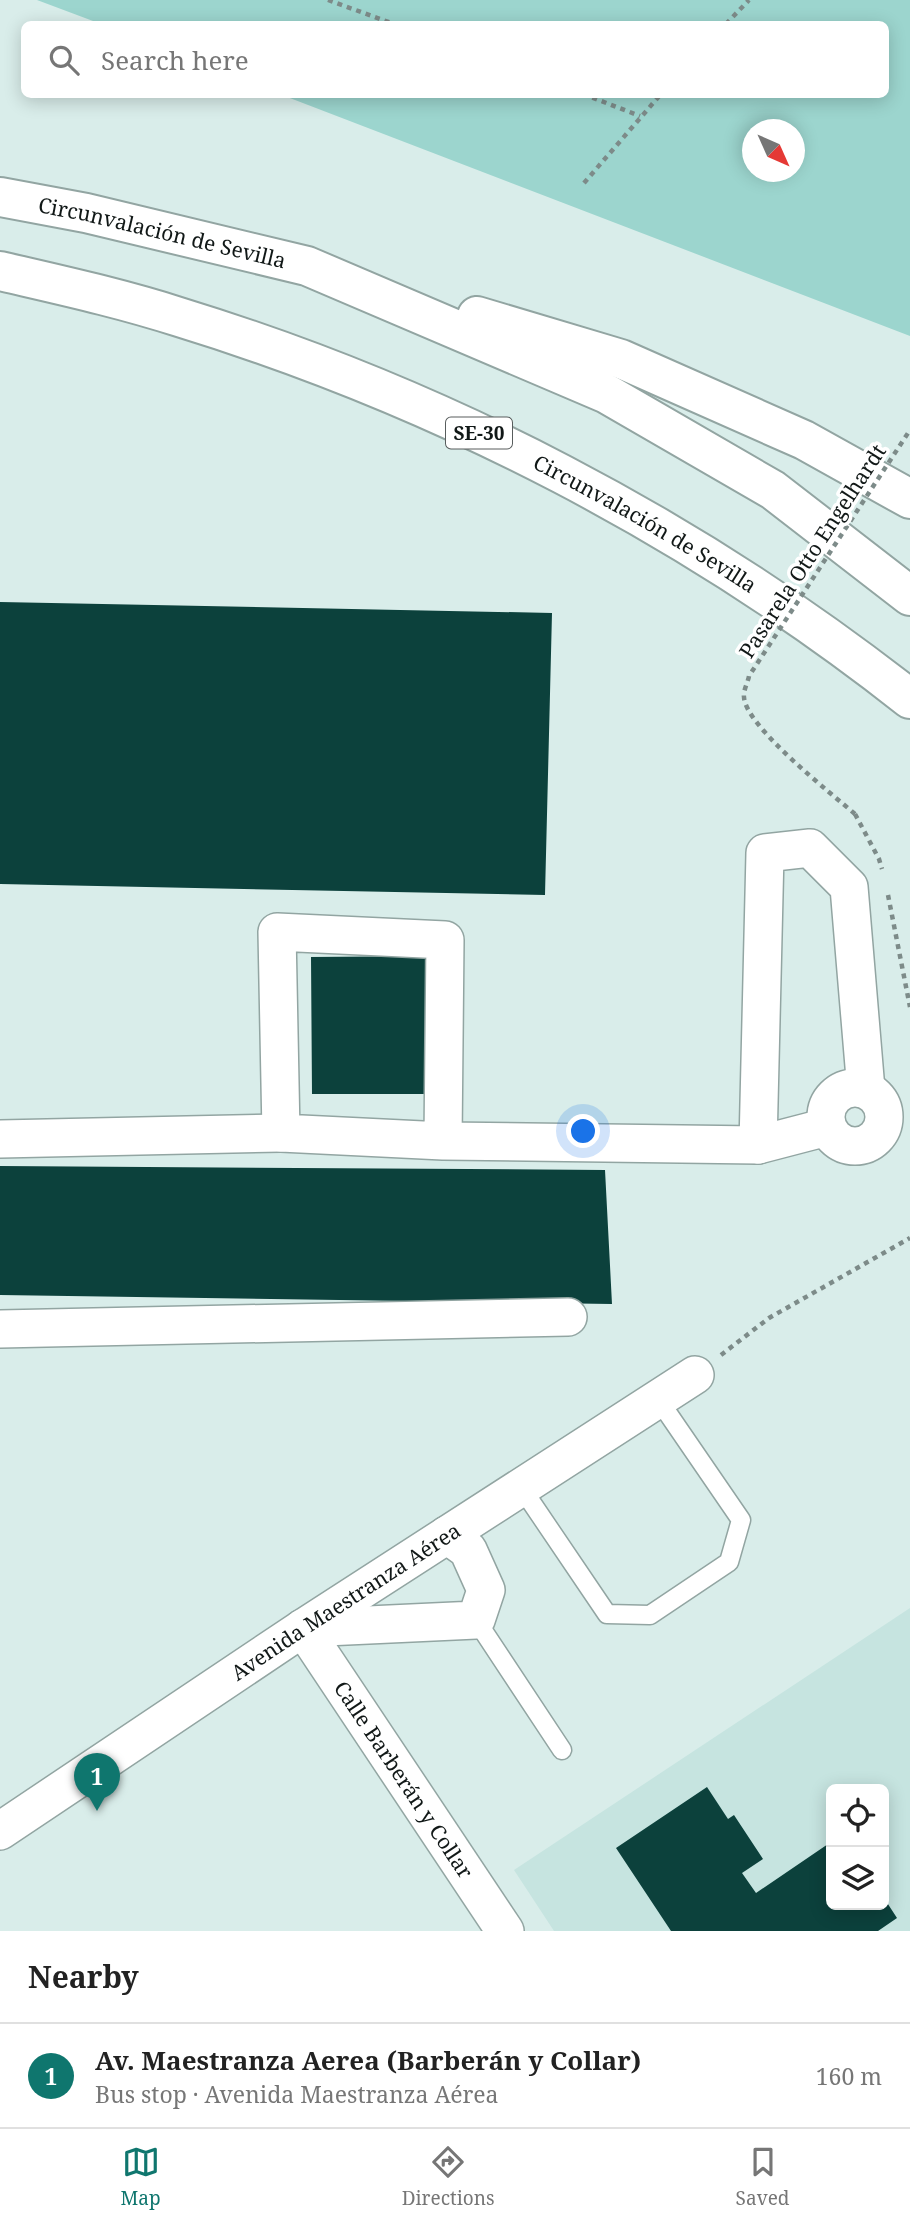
<!DOCTYPE html>
<html lang="en">
<head>
<meta charset="utf-8">
<style>
	:root { --surface:#fff; --page:#f6f6f6; --text:#222; --muted:#767676; --line:#e0e0e0; --accent:#0f766e }
	body { margin:0; font-family:"Noto Serif",serif; background:var(--page); color:var(--text) }
	.controls { position:absolute; right:21px; bottom:21px; display:grid; overflow:hidden; border-radius:10px; box-shadow:0 4px 18px #0003 }
	.controls button { width:63px; height:63px; display:grid; place-items:center; padding:0; border:0; border-bottom:2px solid var(--line); background:var(--surface); color:var(--text); font:35px sans-serif }
	.compass { position:absolute; left:742px; top:119px; width:63px; height:63px; border-radius:50%; background:var(--surface); box-shadow:0 4px 18px #0003; rotate:135deg }
	.you { position:absolute; left:584px; top:1132px; width:24px; height:24px; margin:-18px; border:5px solid #fff; border-radius:50%; background:#1a73e8; box-shadow:0 0 0 10px #1a73e833 }
	.badge { display:grid; place-items:center; width:46px; height:46px; border-radius:50%; background:var(--accent); color:#fff; font-size:23px; font-weight:700 }
	.pin { position:absolute; translate:-50% -58px; filter:drop-shadow(0 2px 4px #0008) }
	.pin::after { content:''; position:absolute; top:37px; width:24px; height:21px; background:inherit; clip-path:polygon(0 0,100% 0,50% 100%) }
	.list { margin:0; padding:0; list-style:none }
	h2 { display:flex; justify-content:space-between; align-items:center; height:91px; margin:0; padding:0 28px; font-size:30px }
	h2 small { font-size:23px; font-weight:400; color:var(--muted) }
	.list li { display:grid; grid-template-columns:46px 1fr auto; gap:21px; align-items:center; box-sizing:border-box; height:105px; padding:0 28px; border-top:2px solid var(--line) }
	.list b { display:block; font-size:26px; white-space:nowrap }
	.list p { margin:0; font-size:23px; white-space:nowrap; color:var(--muted) }
	.list em { font-size:23px; font-style:normal; color:var(--muted) }
	.icon { flex:none; width:38px; height:38px; fill:none; stroke:currentColor; stroke-width:2; stroke-linecap:round; stroke-linejoin:round }
	.map { position:relative; flex:none; width:910px; height:1931px; overflow:hidden }
	.search { position:absolute; background:var(--surface); box-shadow:0 4px 18px #0003; left:21px; right:21px; top:21px; height:77px; display:flex; align-items:center; gap:18px; box-sizing:border-box; padding:0 24px; border-radius:10px; color:var(--muted); font-size:26px }
	.sheet { height:196px; background:var(--surface) }
	nav { display:flex; justify-content:space-around; align-items:center; box-sizing:border-box; height:98px; border-top:2px solid var(--line); background:var(--surface); font-size:19px; color:var(--muted) }
	nav a { display:grid; justify-items:center; gap:4px }
	nav .on { color:var(--accent) }
	.map>svg:first-child { display:block }
</style>
</head>
<body>
<div class="map">
<svg width="910" height="1931" viewBox="0 0 910 1931">
	<rect width="100%" height="100%" fill="#d9edea"/>
	<!-- built -->
	<path fill="#c6e4e0" fill-rule="evenodd" d="M910,1608V1931H554L514,1870ZM831,1789H884V1905H831Z"/>
	<!-- green -->
	<path fill="#9cd5ce" fill-rule="evenodd" d="M37,0H910V336L282,95L886,94V24H101ZM752,130H794V172H752Z"/>
	<!-- building -->
	<path fill="#0c413c" d="M0,602L552,613L545,895L0,884Z
		M431,956V1094H312L311,957Z
		M0,1166L605,1170L612,1304L0,1295Z
		M707,1787L728,1819L734,1815L763,1859L742,1873L756,1893L831,1842V1905H884V1898L897,1918L878,1931H671L616,1848Z"/>
	<g fill="none" stroke-linecap="round" stroke-linejoin="round">
		<defs>
			<path id="service" d="M521,1487L607,1614L650,1615L729,1562L741,1520L658,1399
				M476,1620L562,1750"/>
			<g id="minor">
				<circle cx="855" cy="1117" r="29"/>
				<path d="M0,1139L281,1133"/>
				<path d="M443,1141L445,940L277,932L281,1133L443,1141L758,1145L765,853L810,848L849,887L866,1090"/>
				<path d="M758,1145L827,1127"/>
				<path d="M0,1329L568,1317"/>
				<path id="s1" d="M303,1628L505,1931"/>
				<path d="M304,1628L476,1620L486,1590L468,1550L447,1535"/>
				<path id="s2" d="M0,1831L303,1628L695,1375"/>
			</g>
			<g id="motorway">
				<path id="s3" d="M0,197L86,213L307,266L607,394L773,490L910,596"/>
				<path id="s4" d="M0,271C60,285 120,298 179,317C443,398 693,528 910,699"/>
				<path d="M477,316L621,359L804,440L910,499"/>
			</g>
		</defs>
		<!-- service casing -->
		<use href="#service" stroke="#92a5a2" stroke-width="21"/>
		<!-- minor casing -->
		<use href="#minor" stroke="#92a5a2" stroke-width="40"/>
		<!-- motorway casing -->
		<use href="#motorway" stroke="#92a5a2" stroke-width="42"/>
		<!-- path -->
		<path stroke="#7d8b89" stroke-width="4.5" stroke-dasharray="5 5" stroke-linecap="butt" d="M328,0L394,24
			M726,24L749,0
			M583,94L640,116
			M584,183L661,94
			M855,814L879,859L882,869
			M888,895L910,1007
			M721,1355L769,1318L910,1238"/>
		<!-- service -->
		<use href="#service" stroke="#fff" stroke-width="18"/>
		<!-- minor -->
		<use href="#minor" stroke="#fff" stroke-width="37"/>
		<!-- motorway -->
		<use href="#motorway" stroke="#fff" stroke-width="38"/>
		<!-- path-bridge -->
		<path stroke="#7d8b89" stroke-width="4.5" stroke-dasharray="5 5" stroke-linecap="butt" d="M855,814C832,794 745,726 744,697C743,691 748,682 749,676L910,430"/>
	</g>
	<g text-anchor="middle" dominant-baseline="central" stroke-width="7" stroke-linejoin="round" paint-order="stroke">
		<!-- shield labels -->
		<rect fill="#fff" stroke="#585d5d" stroke-width="2" x="446" y="417.5" width="66" height="31" rx="5"/>
		<g font-size="19" font-weight="bold" fill="#111817">
			<text x="479" y="433">SE-30</text>
		</g>
		<!-- street labels -->
		<g font-size="21" fill="#111817" stroke="#fff">
			<text stroke="none"><textPath href="#s3" startOffset="166">Circunvalación de Sevilla</textPath></text>
			<text stroke="none"><textPath href="#s4" startOffset="696">Circunvalación de Sevilla</textPath></text>
			<text transform="translate(812 551) rotate(-57)">Pasarela Otto Engelhardt</text>
			<text stroke="none"><textPath href="#s2" startOffset="415">Avenida Maestranza Aérea</textPath></text>
			<text stroke="none"><textPath href="#s1" startOffset="182">Calle Barberán y Collar</textPath></text>
		</g>
	</g>
</svg>
<div class="controls">
<button><svg class="icon" aria-label="locate" viewBox="0 0 24 24"><circle cx="12" cy="12" r="6"/><path d="M12 2v4M12 18v4M2 12h4M18 12h4"/></svg></button>
<button><svg class="icon" aria-label="layers" viewBox="0 0 24 24"><path d="M12 4l9 5-9 5-9-5zM3 14l9 5 9-5"/></svg></button>
</div>
<svg class="compass" viewBox="-18 -18 36 36"><path d="M0-13l5 13h-10z" fill="#e53935"/><path d="M0 13l5-13h-10z" fill="#767676"/></svg>
<div class="you"></div>
<div class="pin badge" style="left:97px;top:1811px">1</div>
<div class="search"><svg class="icon" aria-label="search" viewBox="0 0 24 24"><circle cx="10" cy="10" r="6"/><path d="M15 15l6 6"/></svg>Search here</div>
</div>
<section class="sheet">
<h2>Nearby<small></small></h2>
<ul class="list">
<li><span class="badge">1</span><div><b>Av. Maestranza Aerea (Barberán y Collar)</b><p>Bus stop · Avenida Maestranza Aérea</p></div><em>160 m</em></li>
</ul>
</section>
<nav>
<a class="on"><svg class="icon" aria-label="map" viewBox="0 0 24 24"><path d="M3 6l6-2 6 2 6-2v14l-6 2-6-2-6 2zM9 4v14M15 6v14"/></svg>Map</a>
<a><svg class="icon" aria-label="directions" viewBox="0 0 24 24"><path d="M12 3l9 9-9 9-9-9zM9 14v-3h6M13 9l2 2-2 2"/></svg>Directions</a>
<a><svg class="icon" aria-label="saved" viewBox="0 0 24 24"><path d="M7 4h10v16l-5-4-5 4z"/></svg>Saved</a>
</nav>
</body>
</html>
